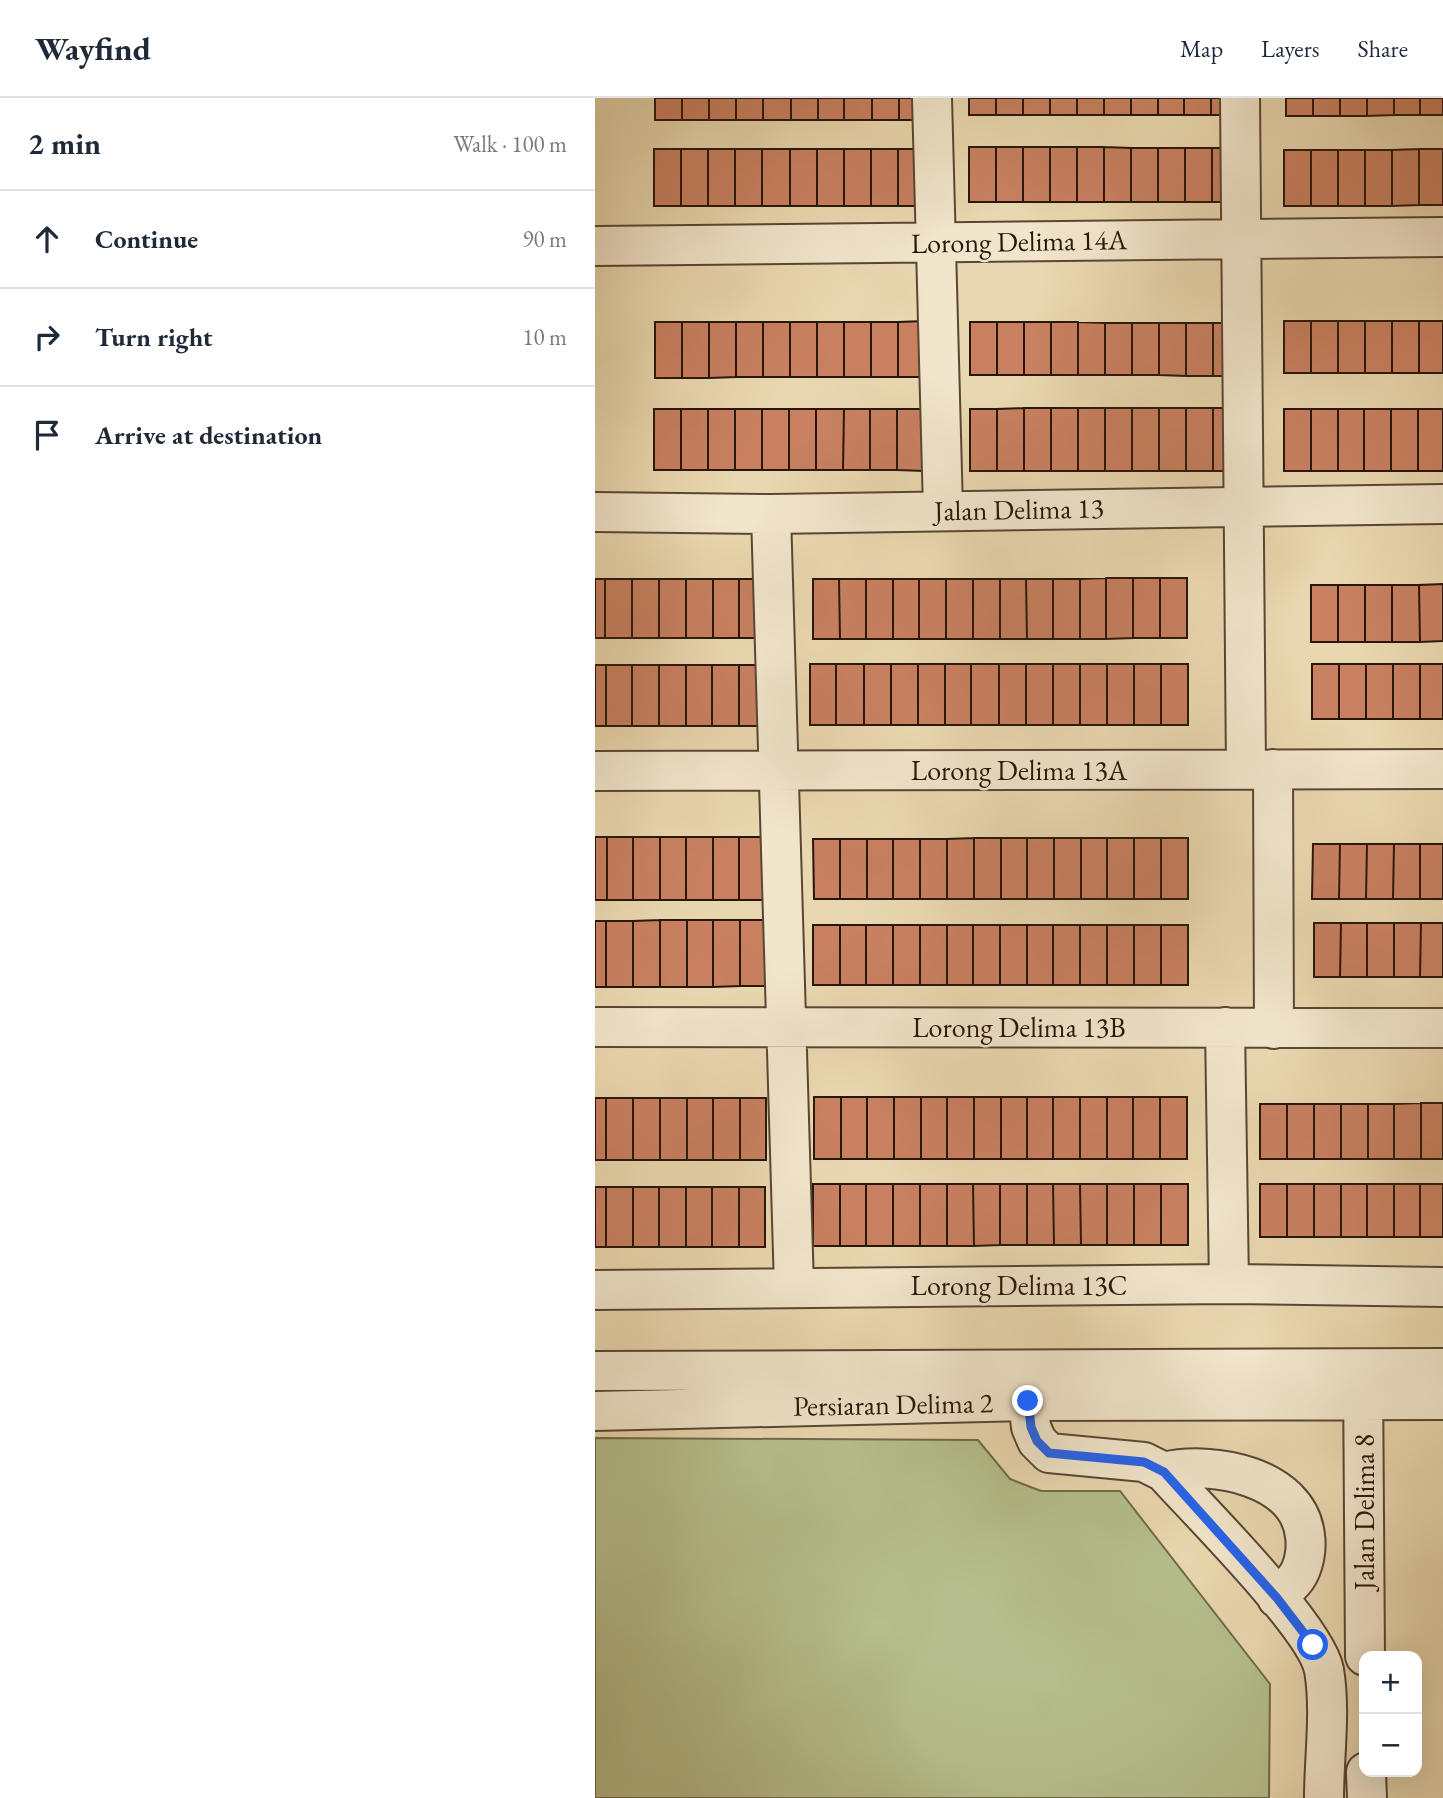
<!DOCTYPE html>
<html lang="en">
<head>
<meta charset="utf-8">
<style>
	:root { --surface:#fff; --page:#f2f2f3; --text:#1f2937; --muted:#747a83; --line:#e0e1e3 }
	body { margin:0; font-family:"EB Garamond",serif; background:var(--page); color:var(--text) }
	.controls { position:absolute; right:21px; bottom:21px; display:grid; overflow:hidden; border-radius:14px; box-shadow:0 7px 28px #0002 }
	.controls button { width:63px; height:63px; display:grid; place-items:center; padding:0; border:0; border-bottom:2px solid var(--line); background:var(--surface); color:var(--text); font:35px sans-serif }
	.stop { position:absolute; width:21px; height:21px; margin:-16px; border:5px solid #2563eb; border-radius:50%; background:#fff }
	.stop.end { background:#2563eb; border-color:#fff; box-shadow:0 2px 7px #0008 }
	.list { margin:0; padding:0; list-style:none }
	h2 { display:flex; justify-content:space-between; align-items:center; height:91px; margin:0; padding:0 28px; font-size:30px }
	h2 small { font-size:23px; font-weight:400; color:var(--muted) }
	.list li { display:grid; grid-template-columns:46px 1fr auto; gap:21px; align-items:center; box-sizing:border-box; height:98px; padding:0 28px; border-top:2px solid var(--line) }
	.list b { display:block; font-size:26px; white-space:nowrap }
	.list em { font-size:23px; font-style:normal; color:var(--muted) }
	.icon { flex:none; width:38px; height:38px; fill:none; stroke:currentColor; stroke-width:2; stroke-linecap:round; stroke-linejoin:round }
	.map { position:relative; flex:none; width:848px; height:1700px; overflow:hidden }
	header { display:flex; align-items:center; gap:42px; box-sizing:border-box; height:98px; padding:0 35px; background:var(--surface); border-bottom:2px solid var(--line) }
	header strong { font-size:33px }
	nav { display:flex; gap:38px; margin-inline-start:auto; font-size:24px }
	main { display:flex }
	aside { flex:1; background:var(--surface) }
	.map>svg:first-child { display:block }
</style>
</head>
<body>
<header>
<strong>Wayfind</strong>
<nav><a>Map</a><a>Layers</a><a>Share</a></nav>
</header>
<main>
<aside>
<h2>2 min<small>Walk · 100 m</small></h2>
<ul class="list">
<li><svg class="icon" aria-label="ahead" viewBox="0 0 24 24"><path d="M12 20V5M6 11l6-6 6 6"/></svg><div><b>Continue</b></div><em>90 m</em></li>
<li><svg class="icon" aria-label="right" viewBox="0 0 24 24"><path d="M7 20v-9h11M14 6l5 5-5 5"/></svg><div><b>Turn right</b></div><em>10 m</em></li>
<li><svg class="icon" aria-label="arrive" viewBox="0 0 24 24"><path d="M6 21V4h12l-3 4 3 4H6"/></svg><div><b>Arrive at destination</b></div></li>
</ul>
</aside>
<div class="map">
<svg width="848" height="1700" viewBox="0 0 848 1700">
	<rect width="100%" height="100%" fill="#e9d7af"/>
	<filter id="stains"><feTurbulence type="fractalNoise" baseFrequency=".00286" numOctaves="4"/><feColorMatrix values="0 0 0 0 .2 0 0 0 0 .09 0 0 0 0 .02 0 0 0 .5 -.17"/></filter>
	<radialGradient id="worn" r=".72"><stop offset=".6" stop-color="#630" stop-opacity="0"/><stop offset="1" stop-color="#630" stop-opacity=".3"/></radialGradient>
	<!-- green -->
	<path fill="#b5be8c" stroke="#6f6a4c" stroke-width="2" d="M0,1340L383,1342L415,1381L446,1393H525L675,1586L674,1700H0Z"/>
	<!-- building -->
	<path fill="#c88060" stroke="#29160b" stroke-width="2" d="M60,0H87V22H60Z
		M87,0H114V22H87Z
		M114,0H141V22H114Z
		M141,0H168V22H141Z
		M168,0H196V22H168Z
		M196,0H223V22H196Z
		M223,0H249V22H223Z
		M249,0H277V22H249Z
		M277,0H304V22H277Z
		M304,0H331V22H304Z
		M374,0H401V17H374Z
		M401,0H428V17H401Z
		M428,0H455V17H428Z
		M455,0H482V17H455Z
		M482,0H509V17H482Z
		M509,0H536V17H509Z
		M536,0H563V17H536Z
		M563,0H589V17H563Z
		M589,0H616V17H589Z
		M616,0H644V17H616Z
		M691,0H718V18H691Z
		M718,0H745V18H718Z
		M745,0H772V18H745Z
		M772,0H799V17L772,18Z
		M799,0H825V17H799Z
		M825,0H848V17H825Z
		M374,49H401V104H374Z
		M401,49H428V104H401Z
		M428,49H455V104H428Z
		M455,49H482V104H455Z
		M482,49H509V104H482Z
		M509,49L536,50V104H509Z
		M536,50H563V104H536Z
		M563,50H590V104H563Z
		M590,50H617V104H590Z
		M617,50H644V104H617Z
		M59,51H86V108H59Z
		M86,51H113V108H86Z
		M113,51H140V108H113Z
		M140,51H167V108H140Z
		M167,51H195V108H167Z
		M195,51H222V108H195Z
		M222,51H249V108H222Z
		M249,51H276V108H249Z
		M276,51H303V108H276Z
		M303,51H330V108H303Z
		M824,51H848V107H824Z
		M824,51V107L797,108V52Z
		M689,52H716V108H689Z
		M716,52H743V108H716Z
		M743,52H770V108H743Z
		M770,52H797V108H770Z
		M330,223V279H303V224Z
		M689,223H716V275H689Z
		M716,223H743V275H716Z
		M743,223H770V275H743Z
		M770,223H797V275H770Z
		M797,223H824V275H797Z
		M824,223H848V275H824Z
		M60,224H87V280H60Z
		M87,224H114V280H87Z
		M114,224H141V279L114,280Z
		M141,224H168V279H141Z
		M168,224H195V279H168Z
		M195,224H222V279H195Z
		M222,224H249V279H222Z
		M249,224H276V279H249Z
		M276,224H303V279H276Z
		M375,224H402V277H375Z
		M402,224H429V277H402Z
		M429,224H456V277H429Z
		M456,224H483V277H456Z
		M483,224L510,225V277H483Z
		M510,225H537V277H510Z
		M537,225H564V277H537Z
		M564,225H591V278L564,277Z
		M591,225H618V278H591Z
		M618,225H646V278H618Z
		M429,310H456V373H429Z
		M429,310V373H402V311Z
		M456,310H483V373H456Z
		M483,310H510V373H483Z
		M510,310H537V373H510Z
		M537,310H564V373H537Z
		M564,310H591V373H564Z
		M591,310H618V373H591Z
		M618,310H645V373H618Z
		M59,311H86V372H59Z
		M86,311H113V372H86Z
		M113,311H140V372H113Z
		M140,311H167V372H140Z
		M167,311H194V372H167Z
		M194,311H221V372H194Z
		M221,311H249L248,372H221Z
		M249,311H275V372H248Z
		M275,311H302V372H275Z
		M302,311H329V373L302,372Z
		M375,311H402V373H375Z
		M689,311H716V373H689Z
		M716,311H743V373H716Z
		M743,311H769V373H743Z
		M769,311H796V373H769Z
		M796,311H823V373H796Z
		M823,311H848V373H823Z
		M511,480H538V540L511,541Z
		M511,480V541H485V481Z
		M538,480H565V540H538Z
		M565,480H592V540H565Z
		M0,481H10V540H0Z
		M10,481H37V540H10Z
		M37,481H64V540H37Z
		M64,481H91V540H64Z
		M91,481H118V540H91Z
		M118,481H144V540H118Z
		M144,481H171V540H144Z
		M218,481H244L245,541H218Z
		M244,481H271V541H245Z
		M271,481H298V541H271Z
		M298,481H324V541H298Z
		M324,481H351V541H324Z
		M351,481H378V541H351Z
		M378,481H405V541H378Z
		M405,481H431L432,541H405Z
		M431,481H458V541H432Z
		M458,481H485V541H458Z
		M848,486V543L825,544L824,487Z
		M716,487H743V544H716Z
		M743,487H770V544H743Z
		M770,487H797V544H770Z
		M797,487H824L825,544H797Z
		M215,566H241V627H215Z
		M241,566H269V627H241Z
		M269,566H296V627H269Z
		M296,566H323V627H296Z
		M323,566H350V627H323Z
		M350,566H376V627H350Z
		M376,566H404V627H376Z
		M404,566H431V627H404Z
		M431,566H458V627H431Z
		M458,566H485V627H458Z
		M485,566H512V627H485Z
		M512,566H539V627H512Z
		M539,566H566V627H539Z
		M566,566H593V627H566Z
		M717,566H744V621H717Z
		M744,566H771V621H744Z
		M771,566H798V621H771Z
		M798,566H825V621H798Z
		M825,566H848V621H825Z
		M0,567H11V628H0Z
		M11,567H37V628H11Z
		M37,567H64V628H37Z
		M64,567H91V628H64Z
		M91,567H117V628H91Z
		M117,567H144V628H117Z
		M144,567H170V628H144Z
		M0,739H12V802H0Z
		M12,739H38V802H12Z
		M38,739H65V802H38Z
		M65,739H91V802H65Z
		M91,739H118V802H91Z
		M118,739H144V802H118Z
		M144,739H170V802H144Z
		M379,740H406V801H379Z
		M379,740V801H352V741Z
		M406,740H432V801H406Z
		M432,740H459V801H432Z
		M459,740H486V801H459Z
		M486,740H512V801H486Z
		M512,740H539V801H512Z
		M539,740H566V801H539Z
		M566,740H593V801H566Z
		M218,741H245V801H219Z
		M245,741H272V801H245Z
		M272,741H298V801H272Z
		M298,741H325V801H298Z
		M325,741H352V801H325Z
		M718,746H745L744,801H717Z
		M745,746H772L771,801H744Z
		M772,746H799L798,801H771Z
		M799,746H825V801H798Z
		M825,746H848V801H825Z
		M65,822H92V889H65Z
		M65,822V889H38V823Z
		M92,822H118V889H92Z
		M118,822H145V888L118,889Z
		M145,822H171L172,888H145Z
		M0,823H11V889H0Z
		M11,823H38V889H11Z
		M719,825H746L745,879H719Z
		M746,825H772V879H745Z
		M772,825H799V879H772Z
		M799,825H826L825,879H799Z
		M826,825H848V879H825Z
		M218,827H245V887H218Z
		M245,827H271V887H245Z
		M271,827H298V887H271Z
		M298,827H325V887H298Z
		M325,827H352V887H325Z
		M352,827H378V887H352Z
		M378,827H405V887H378Z
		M405,827H432V887H405Z
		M432,827H458V887H432Z
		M458,827H485V887H458Z
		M485,827H512V887H485Z
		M512,827H539V887H512Z
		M539,827H566V887H539Z
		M566,827H593V887H566Z
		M219,999H246V1061H219Z
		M246,999H272V1061H246Z
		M272,999H299V1061H272Z
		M299,999H326V1061H299Z
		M326,999H352V1061H326Z
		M352,999H379V1061H352Z
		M379,999H406V1061H379Z
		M406,999H432V1061H406Z
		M432,999H458V1061H432Z
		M458,999H485V1061H458Z
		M485,999H512V1061H485Z
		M512,999H538V1061H512Z
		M538,999H565V1061H538Z
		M565,999H592V1061H565Z
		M0,1000H11V1062H0Z
		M11,1000H38V1062H11Z
		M38,1000H65V1062H38Z
		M65,1000H92V1062H65Z
		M92,1000H118V1062H92Z
		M118,1000H145V1062H118Z
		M145,1000H171V1062H145Z
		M826,1005V1061H799V1006Z
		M826,1005H848V1061H826Z
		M665,1006H692V1061H665Z
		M692,1006H719V1061H692Z
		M719,1006H746V1061H719Z
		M746,1006H773V1061H746Z
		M773,1006H799V1061H773Z
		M218,1086H245V1148H218Z
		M245,1086H271V1148H245Z
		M271,1086H298V1148H271Z
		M298,1086H325V1148H298Z
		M325,1086H352V1148H325Z
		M352,1086H378L379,1148H352Z
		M378,1086H405V1147L379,1148Z
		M405,1086H432V1147H405Z
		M432,1086H458L459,1147H432Z
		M458,1086H485L486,1147H459Z
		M485,1086H512V1147H486Z
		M512,1086H539V1147H512Z
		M539,1086H566V1147H539Z
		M566,1086H593V1147H566Z
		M665,1086H692V1139H665Z
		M692,1086H719V1139H692Z
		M719,1086H746V1139H719Z
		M746,1086H772V1139H746Z
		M772,1086H799V1139H772Z
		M799,1086H825V1139H799Z
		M825,1086H848V1139H825Z
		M0,1089H11V1149H0Z
		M11,1089H38V1149H11Z
		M38,1089H64V1149H38Z
		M64,1089H91V1149H64Z
		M91,1089H117V1149H91Z
		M117,1089H144V1149H117Z
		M144,1089H170V1149H144Z"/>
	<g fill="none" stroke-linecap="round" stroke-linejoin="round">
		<defs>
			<path id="minor" d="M337,0L348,412
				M645,0L651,671
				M0,148L848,139
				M0,414L176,416L848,406
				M176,416L199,1189
				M678,671L679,931
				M0,673L848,671
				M0,929L848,930
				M630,929L634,1186
				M0,1192L634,1186L848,1189
				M0,1273L848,1270
				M768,1276L770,1558
				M433,1303L436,1329L442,1343L454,1355L549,1364L569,1374C603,1412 721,1529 729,1572C736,1613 729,1659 729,1700
				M0,1313L433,1303L848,1302
				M569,1374C618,1362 704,1379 710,1438C712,1451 709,1469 701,1480C696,1487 688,1493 682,1500
				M771,1674L772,1700"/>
		</defs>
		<!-- minor casing -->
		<use href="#minor" stroke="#594634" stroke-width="42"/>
		<!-- minor -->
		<use href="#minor" stroke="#f1e5cb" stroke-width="38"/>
	</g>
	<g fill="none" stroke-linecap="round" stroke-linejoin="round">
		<!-- route -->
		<path stroke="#2563eb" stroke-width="9" d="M433,1303L436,1329L442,1343L454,1355L549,1364L569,1374L682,1500L718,1547"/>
	</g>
	<g text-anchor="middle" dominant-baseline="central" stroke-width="5" stroke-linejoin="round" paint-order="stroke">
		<!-- street labels -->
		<g font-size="28" fill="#29160b" stroke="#f1e5cb">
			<text transform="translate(424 143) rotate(-1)">Lorong Delima 14A</text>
			<text transform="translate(424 411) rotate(-1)">Jalan Delima 13</text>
			<text x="424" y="672">Lorong Delima 13A</text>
			<text x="424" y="929">Lorong Delima 13B</text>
			<text x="424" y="1187">Lorong Delima 13C</text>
			<text transform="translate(298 1306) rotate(-1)">Persiaran Delima 2</text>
			<text transform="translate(769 1414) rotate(-90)">Jalan Delima 8</text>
		</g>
	</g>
	<rect width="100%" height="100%" filter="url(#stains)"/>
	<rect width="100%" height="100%" fill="url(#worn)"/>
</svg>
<div class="controls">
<button>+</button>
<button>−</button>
</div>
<div class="stop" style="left:718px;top:1547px"></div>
<div class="stop end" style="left:433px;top:1303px"></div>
</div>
</main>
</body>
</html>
